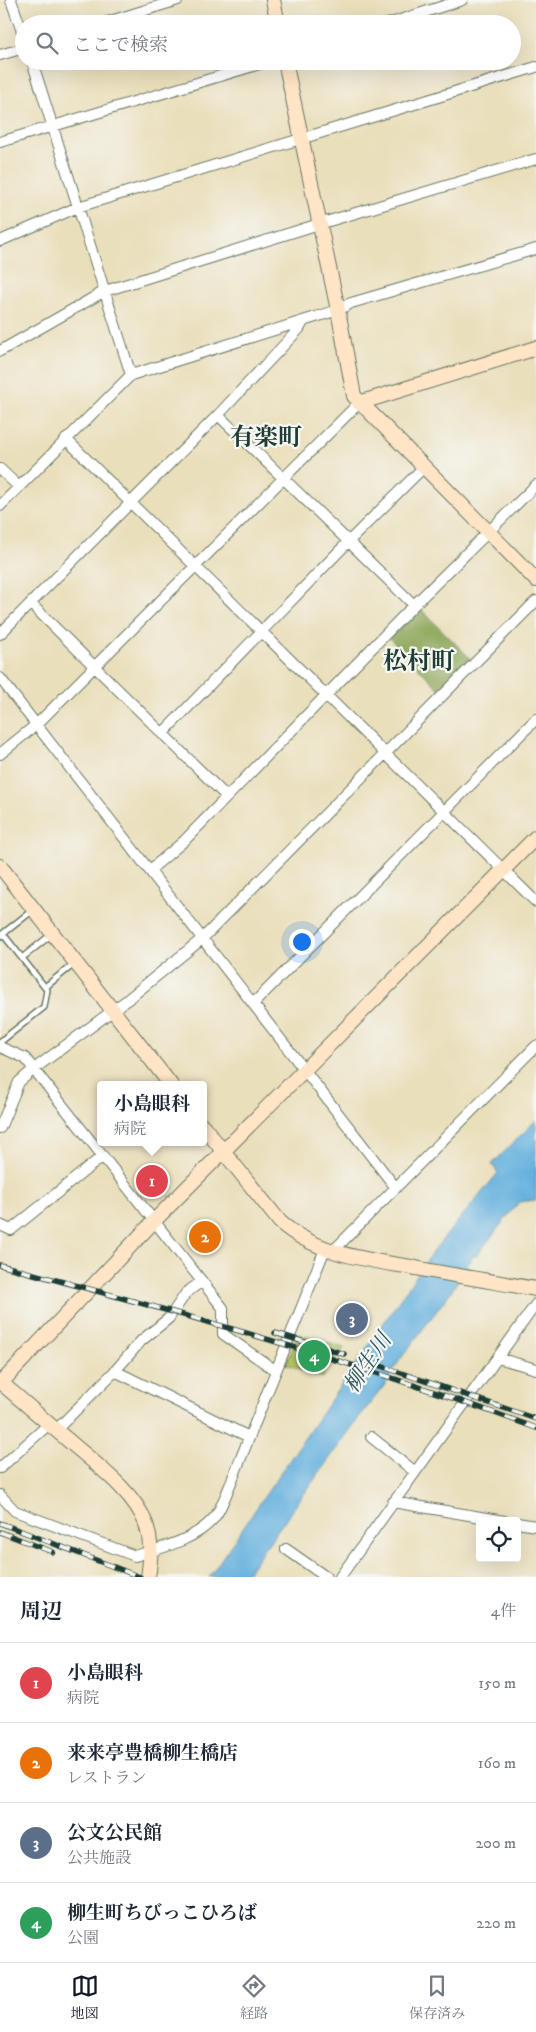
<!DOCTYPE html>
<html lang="ja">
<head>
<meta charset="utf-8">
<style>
	:root { --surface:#fff; --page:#f2f2f3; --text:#1f2937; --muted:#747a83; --line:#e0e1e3; --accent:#111827 }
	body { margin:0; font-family:"IM FELL DW Pica","Noto Serif JP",serif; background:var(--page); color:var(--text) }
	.controls { position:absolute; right:15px; bottom:15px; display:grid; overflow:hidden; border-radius:5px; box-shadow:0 5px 20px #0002 }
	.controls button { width:45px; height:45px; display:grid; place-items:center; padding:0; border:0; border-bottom:1px solid var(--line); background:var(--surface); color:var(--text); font:25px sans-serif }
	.you { position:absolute; left:301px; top:941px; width:18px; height:18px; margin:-12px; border:4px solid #fff; border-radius:50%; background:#1a73e8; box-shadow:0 0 0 8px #1a73e833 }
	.badge { display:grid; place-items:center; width:32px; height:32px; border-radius:50%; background:var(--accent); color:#fff; font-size:16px; font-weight:700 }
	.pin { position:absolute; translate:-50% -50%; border:2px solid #fff; box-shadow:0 1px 5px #0006 }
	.popup { position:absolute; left:97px; top:1081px; width:110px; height:65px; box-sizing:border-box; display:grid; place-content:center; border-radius:5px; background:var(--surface); filter:drop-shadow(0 1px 4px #0005); font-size:16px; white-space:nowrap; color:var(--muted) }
	.popup b { font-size:19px; color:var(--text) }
	.popup::after { content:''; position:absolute; left:50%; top:100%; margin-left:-10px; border:10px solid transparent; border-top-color:var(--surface) }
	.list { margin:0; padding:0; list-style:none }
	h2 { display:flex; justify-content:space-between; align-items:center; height:65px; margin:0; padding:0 20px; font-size:21px }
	h2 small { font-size:16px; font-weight:400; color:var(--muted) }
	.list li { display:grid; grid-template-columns:32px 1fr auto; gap:15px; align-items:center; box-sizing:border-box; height:80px; padding:0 20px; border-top:1px solid var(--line) }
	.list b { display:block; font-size:19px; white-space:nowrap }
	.list p { margin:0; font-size:16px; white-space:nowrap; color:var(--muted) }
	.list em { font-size:16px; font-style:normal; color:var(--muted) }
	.icon { flex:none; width:28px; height:28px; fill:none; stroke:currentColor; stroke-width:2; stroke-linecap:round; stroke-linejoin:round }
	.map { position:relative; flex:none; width:536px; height:1577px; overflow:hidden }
	.search { position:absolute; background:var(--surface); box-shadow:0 5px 20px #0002; left:15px; right:15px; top:15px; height:55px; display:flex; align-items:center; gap:12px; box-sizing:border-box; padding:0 18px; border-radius:28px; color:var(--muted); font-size:19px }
	.sheet { height:385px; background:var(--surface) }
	nav { display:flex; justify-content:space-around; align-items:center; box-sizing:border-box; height:70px; border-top:1px solid var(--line); background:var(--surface); font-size:14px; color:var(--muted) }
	nav a { display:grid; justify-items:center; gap:2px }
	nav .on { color:var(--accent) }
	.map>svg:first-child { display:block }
</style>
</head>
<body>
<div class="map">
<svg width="536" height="1577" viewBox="0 0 536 1577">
	<rect width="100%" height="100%" fill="#f6f6f2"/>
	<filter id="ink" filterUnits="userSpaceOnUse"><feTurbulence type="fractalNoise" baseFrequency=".02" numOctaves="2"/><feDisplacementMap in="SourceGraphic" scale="10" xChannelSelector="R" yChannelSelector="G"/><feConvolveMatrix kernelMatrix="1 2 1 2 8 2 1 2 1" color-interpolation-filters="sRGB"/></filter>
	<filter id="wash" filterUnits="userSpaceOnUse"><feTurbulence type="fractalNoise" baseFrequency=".0096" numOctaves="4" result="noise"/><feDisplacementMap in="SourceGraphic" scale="20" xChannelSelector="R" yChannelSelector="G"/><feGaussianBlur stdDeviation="1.12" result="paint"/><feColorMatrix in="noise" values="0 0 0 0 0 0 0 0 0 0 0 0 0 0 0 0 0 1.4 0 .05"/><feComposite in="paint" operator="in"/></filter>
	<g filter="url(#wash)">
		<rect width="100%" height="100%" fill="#eadfbb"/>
		<!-- green -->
		<path fill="#b0c063" stroke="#687e4c" d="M298,1334L344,1348L325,1372L323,1378L286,1364Z"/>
		<!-- forest -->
		<path fill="#8ca659" stroke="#567246" d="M420,608L472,660L441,691L389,638Z"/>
		<!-- water -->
		<path fill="#65b0de" stroke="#427689" d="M536,1120V1200L519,1202L476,1256H473L450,1293L399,1361L384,1386L358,1419L244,1577H209L434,1250L498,1173L492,1164Z"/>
	</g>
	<g filter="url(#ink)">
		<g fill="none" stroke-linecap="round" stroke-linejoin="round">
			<defs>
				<path id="lane" d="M0,936L33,910
					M22,958L52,934
					M45,987L74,964
					M0,1042L44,1007L47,990L3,934"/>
				<path id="street" d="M11,0L24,37
					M101,24L178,0
					M388,24L462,0
					M0,55L24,48
					M32,61L131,375
					M0,142L270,61
					M0,241L78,207L536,67
					M0,351L105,291L319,224L536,159
					M218,415L414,605
					M66,439L536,902
					M0,469L19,487
					M0,506L131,375L338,310L351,303L536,249
					M31,604L227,797
					M0,634L218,415L299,329L303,322
					M0,678L396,1188
					M162,734L349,541L423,468
					M0,754L36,725L359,403
					M150,870L184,841L414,605L536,485
					M253,1004L536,719
					M0,1047L25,1058L223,1308V1334L275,1370
					M0,1128L19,1082L34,1069L127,1000L202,939L536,601
					M0,1225L11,1230L103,1156
					M333,1251L536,1046
					M498,1358L536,1369
					M115,1371L249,1437
					M56,1430L115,1371L141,1341L169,1318L186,1293L202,1281
					M371,1437L414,1471
					M0,1468L49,1424
					M0,1495L15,1511L135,1556C161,1548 195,1540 213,1519C219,1513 222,1503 226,1495L325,1249
					M393,1502L504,1521
					M517,1523L536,1526
					M286,1549L326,1577
					M340,1577L536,1304"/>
				<path id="secondary" d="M273,0L278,24
					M285,61L338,310L354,396L536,580
					M359,403L536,348
					M0,866L171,1085
					M203,1126L280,1222C317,1255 370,1260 416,1268C456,1276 496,1282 536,1289
					M0,1382C23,1401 46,1422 69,1441C94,1463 135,1492 146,1524C152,1543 151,1558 148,1577
					M1,1383L154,1221L536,837"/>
			</defs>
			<!-- lane casing -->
			<use href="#lane" stroke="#667663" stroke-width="8"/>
			<!-- street casing -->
			<use href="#street" stroke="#667663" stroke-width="12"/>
			<!-- secondary casing -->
			<use href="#secondary" stroke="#667663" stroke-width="16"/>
			<!-- lane -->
			<use href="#lane" stroke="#fff" stroke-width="5"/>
			<!-- street -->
			<use href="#street" stroke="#fff" stroke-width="10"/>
			<!-- secondary -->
			<use href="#secondary" stroke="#ffe4c6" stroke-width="14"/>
			<defs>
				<path id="rail" d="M0,1265C181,1313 361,1363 536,1428
					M275,1333L344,1354
					M366,1361L536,1419
					M0,1523L140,1577
					M0,1532L53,1552"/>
			</defs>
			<!-- rail casing -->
			<use href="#rail" stroke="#1f3d34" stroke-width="5.5"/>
			<!-- rail -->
			<use href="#rail" stroke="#f6f6f2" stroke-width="4" stroke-dasharray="11" stroke-linecap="butt"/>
		</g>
	</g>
	<g text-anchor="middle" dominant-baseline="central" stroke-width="4.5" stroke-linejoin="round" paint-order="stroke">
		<!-- water labels -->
		<g font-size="22" font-style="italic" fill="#305a5e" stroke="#f6f6f2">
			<text transform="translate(368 1363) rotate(-56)">柳生川</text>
		</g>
		<!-- quarter labels -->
		<g font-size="24" font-weight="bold" fill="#1f3d34" stroke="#f6f6f2">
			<text x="266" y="438">有楽町</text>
			<text x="419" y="662">松村町</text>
		</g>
	</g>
</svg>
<div class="controls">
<button><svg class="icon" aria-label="locate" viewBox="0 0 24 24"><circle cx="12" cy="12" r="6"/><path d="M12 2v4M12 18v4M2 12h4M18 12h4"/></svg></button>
</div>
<div class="you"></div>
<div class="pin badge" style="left:152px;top:1181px;background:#e0444e">1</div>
<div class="popup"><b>小島眼科</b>病院</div>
<div class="pin badge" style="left:205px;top:1237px;background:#e8710a">2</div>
<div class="pin badge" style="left:352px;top:1319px;background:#5c6f8a">3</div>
<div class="pin badge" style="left:314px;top:1356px;background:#2e9e5b">4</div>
<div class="search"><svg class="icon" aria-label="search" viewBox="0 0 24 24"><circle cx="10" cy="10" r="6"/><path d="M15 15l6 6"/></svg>ここで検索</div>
</div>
<section class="sheet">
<h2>周辺<small>4件</small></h2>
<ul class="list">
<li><span class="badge" style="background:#e0444e">1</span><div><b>小島眼科</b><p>病院</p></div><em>150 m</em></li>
<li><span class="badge" style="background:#e8710a">2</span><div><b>来来亭豊橋柳生橋店</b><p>レストラン</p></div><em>160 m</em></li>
<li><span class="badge" style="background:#5c6f8a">3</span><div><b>公文公民館</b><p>公共施設</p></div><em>200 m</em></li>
<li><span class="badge" style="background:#2e9e5b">4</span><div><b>柳生町ちびっこひろば</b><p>公園</p></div><em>220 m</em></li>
</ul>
</section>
<nav>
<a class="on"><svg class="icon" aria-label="map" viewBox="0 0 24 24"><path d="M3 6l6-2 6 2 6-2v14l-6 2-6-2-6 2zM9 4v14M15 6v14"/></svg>地図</a>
<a><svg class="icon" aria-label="directions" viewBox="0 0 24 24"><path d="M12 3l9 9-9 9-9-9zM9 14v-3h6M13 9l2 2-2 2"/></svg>経路</a>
<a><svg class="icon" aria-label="saved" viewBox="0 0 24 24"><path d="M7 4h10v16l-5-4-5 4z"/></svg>保存済み</a>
</nav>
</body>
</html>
